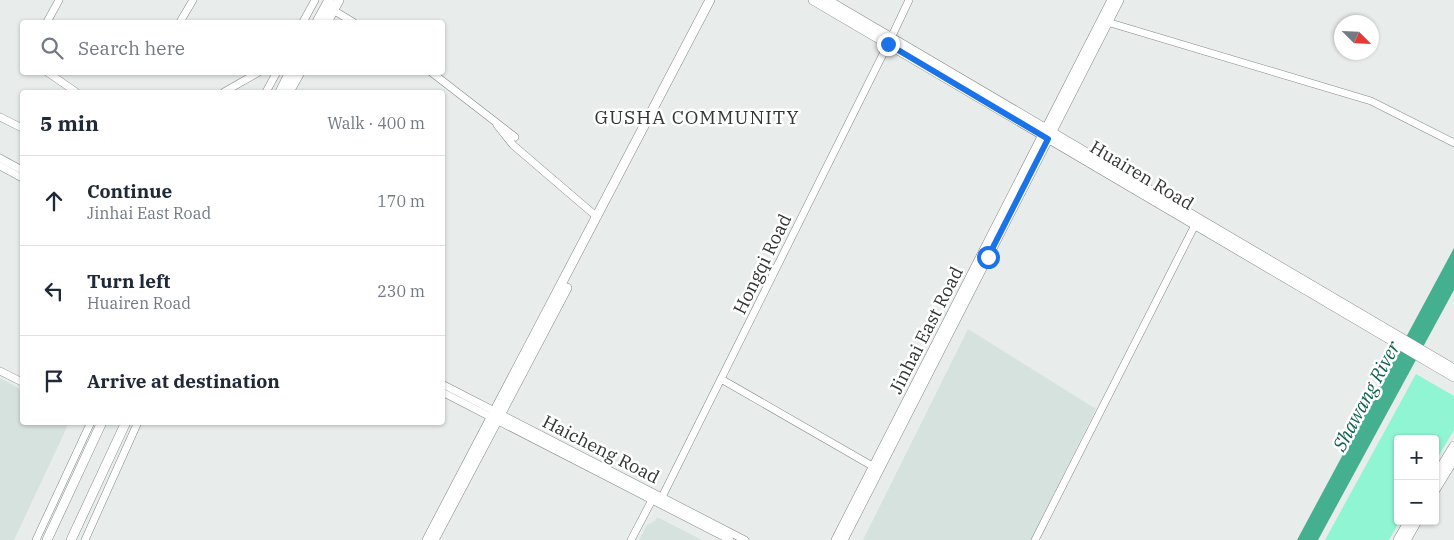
<!DOCTYPE html>
<html lang="en">
<head>
<meta charset="utf-8">
<style>
	:root { --surface:#fff; --page:#f6f6f7; --text:#1f2937; --muted:#747a83; --line:#e0e1e3 }
	body { margin:0; font-family:"IBM Plex Serif",serif; background:var(--page); color:var(--text) }
	.controls { position:absolute; right:15px; bottom:15px; display:grid; overflow:hidden; border-radius:5px; box-shadow:0 1px 4px #0004 }
	.controls button { width:45px; height:45px; display:grid; place-items:center; padding:0; border:0; border-bottom:1px solid var(--line); background:var(--surface); color:var(--text); font:25px sans-serif }
	.compass { position:absolute; left:1334px; top:15px; width:45px; height:45px; border-radius:50%; background:var(--surface); box-shadow:0 1px 4px #0004; rotate:114deg }
	.stop { position:absolute; width:15px; height:15px; margin:-11px; border:4px solid #1a73e8; border-radius:50%; background:#fff }
	.stop.end { background:#1a73e8; border-color:#fff; box-shadow:0 1px 5px #0008 }
	.list { margin:0; padding:0; list-style:none }
	h2 { display:flex; justify-content:space-between; align-items:center; height:65px; margin:0; padding:0 20px; font-size:21px }
	h2 small { font-size:16px; font-weight:400; color:var(--muted) }
	.list li { display:grid; grid-template-columns:32px 1fr auto; gap:15px; align-items:center; box-sizing:border-box; height:90px; padding:0 20px; border-top:1px solid var(--line) }
	.list b { display:block; font-size:19px; white-space:nowrap }
	.list p { margin:0; font-size:16px; white-space:nowrap; color:var(--muted) }
	.list em { font-size:16px; font-style:normal; color:var(--muted) }
	.icon { flex:none; width:28px; height:28px; fill:none; stroke:currentColor; stroke-width:2; stroke-linecap:round; stroke-linejoin:round }
	.map { position:relative; flex:none; width:1454px; height:540px; overflow:hidden }
	.search { position:absolute; background:var(--surface); box-shadow:0 1px 4px #0004; left:20px; top:20px; width:425px; height:55px; display:flex; align-items:center; gap:12px; box-sizing:border-box; padding:0 18px; border-radius:5px; color:var(--muted); font-size:19px }
	.panel { position:absolute; background:var(--surface); box-shadow:0 1px 4px #0004; left:20px; top:90px; width:425px; height:335px; border-radius:5px }
	.map>svg:first-child { display:block }
</style>
</head>
<body>
<div class="map">
<svg width="1454" height="540" viewBox="0 0 1454 540">
	<rect width="100%" height="100%" fill="#e8edeb"/>
	<!-- built -->
	<path fill="#d6e2de" d="M968,329L1096,409L1031,540H863Z
		M0,378L22,390V422L69,423L14,540H0Z
		M657,517L702,540H639L647,525L655,521Z"/>
	<!-- green -->
	<path fill="#8ff5d2" d="M1416,374L1454,396V430L1435,462V439H1398V521H1400L1389,540H1325Z"/>
	<!-- water -->
	<path fill="#45b090" d="M1454,248V290L1318,540H1297Z"/>
	<g fill="none" stroke-linecap="round" stroke-linejoin="round">
		<defs>
			<path id="minor" d="M333,10L353,22
				M47,22L59,0
				M180,22L193,0
				M303,22L315,0
				M1107,22L1371,101L1454,143
				M891,38L909,0
				M47,72L76,92
				M431,72L515,137
				M224,92L259,72
				M266,92L277,72
				M0,117L22,128
				M497,125L513,145L597,217
				M0,158L22,170
				M0,166L22,178
				M0,371L22,382
				M721,379L874,467
				M442,384L745,540
				M442,392L730,540
				M662,497L888,44
				M36,540L91,422
				M85,540L138,422
				M631,540L652,500
				M1035,540L1195,225"/>
			<path id="major" d="M813,0L1454,377
				M827,0L1454,369
				M317,22L329,0
				M327,22L339,0
				M280,92L290,72
				M289,92L300,72
				M1435,477L1454,446
				M1435,490L1454,459
				M47,540L102,422
				M71,540L126,422
				M427,540L710,0
				M434,540L567,288
				M836,540L1112,0
				M843,540L1119,0
				M1398,540L1409,521
				M1406,540L1417,521"/>
		</defs>
		<!-- minor casing -->
		<use href="#minor" stroke="#848887" stroke-width="8"/>
		<!-- major casing -->
		<use href="#major" stroke="#848887" stroke-width="10"/>
		<!-- minor -->
		<use href="#minor" stroke="#fff" stroke-width="7"/>
		<!-- major -->
		<use href="#major" stroke="#fff" stroke-width="9"/>
	</g>
	<g fill="none" stroke-linecap="round" stroke-linejoin="round">
		<!-- route -->
		<path stroke="#1a73e8" stroke-width="6" d="M888,44L1048,139L988,257"/>
	</g>
	<g text-anchor="middle" dominant-baseline="central" stroke-width="5" stroke-linejoin="round" paint-order="stroke">
		<!-- street labels -->
		<g font-size="18" fill="#333534" stroke="#fff">
			<text transform="translate(1142 175) rotate(31)">Huairen Road</text>
			<text transform="translate(762 264) rotate(-64)">Hongqi Road</text>
			<text transform="translate(926 330) rotate(-63)">Jinhai East Road</text>
			<text transform="translate(601 449) rotate(27)">Haicheng Road</text>
		</g>
		<!-- neighbourhood labels -->
		<g font-size="19" letter-spacing="1" fill="#333534" stroke="#fff">
			<text x="697" y="117">GUSHA COMMUNITY</text>
		</g>
		<!-- water labels -->
		<g font-size="19" font-style="italic" fill="#0f634d" stroke="#fff">
			<text transform="translate(1366 396) rotate(-62)">Shawang River</text>
		</g>
	</g>
</svg>
<div class="controls">
<button>+</button>
<button>−</button>
</div>
<svg class="compass" viewBox="-18 -18 36 36"><path d="M0-13l5 13h-10z" fill="#e53935"/><path d="M0 13l5-13h-10z" fill="#747a83"/></svg>
<div class="stop" style="left:988px;top:257px"></div>
<div class="stop end" style="left:888px;top:44px"></div>
<div class="search"><svg class="icon" aria-label="search" viewBox="0 0 24 24"><circle cx="10" cy="10" r="6"/><path d="M15 15l6 6"/></svg>Search here</div>
<section class="panel">
<h2>5 min<small>Walk · 400 m</small></h2>
<ul class="list">
<li><svg class="icon" aria-label="ahead" viewBox="0 0 24 24"><path d="M12 20V5M6 11l6-6 6 6"/></svg><div><b>Continue</b><p>Jinhai East Road</p></div><em>170 m</em></li>
<li><svg class="icon" aria-label="left" viewBox="0 0 24 24"><path d="M17 20v-9H6M10 6l-5 5 5 5"/></svg><div><b>Turn left</b><p>Huairen Road</p></div><em>230 m</em></li>
<li><svg class="icon" aria-label="arrive" viewBox="0 0 24 24"><path d="M6 21V4h12l-3 4 3 4H6"/></svg><div><b>Arrive at destination</b></div></li>
</ul>
</section>
</div>
</body>
</html>
